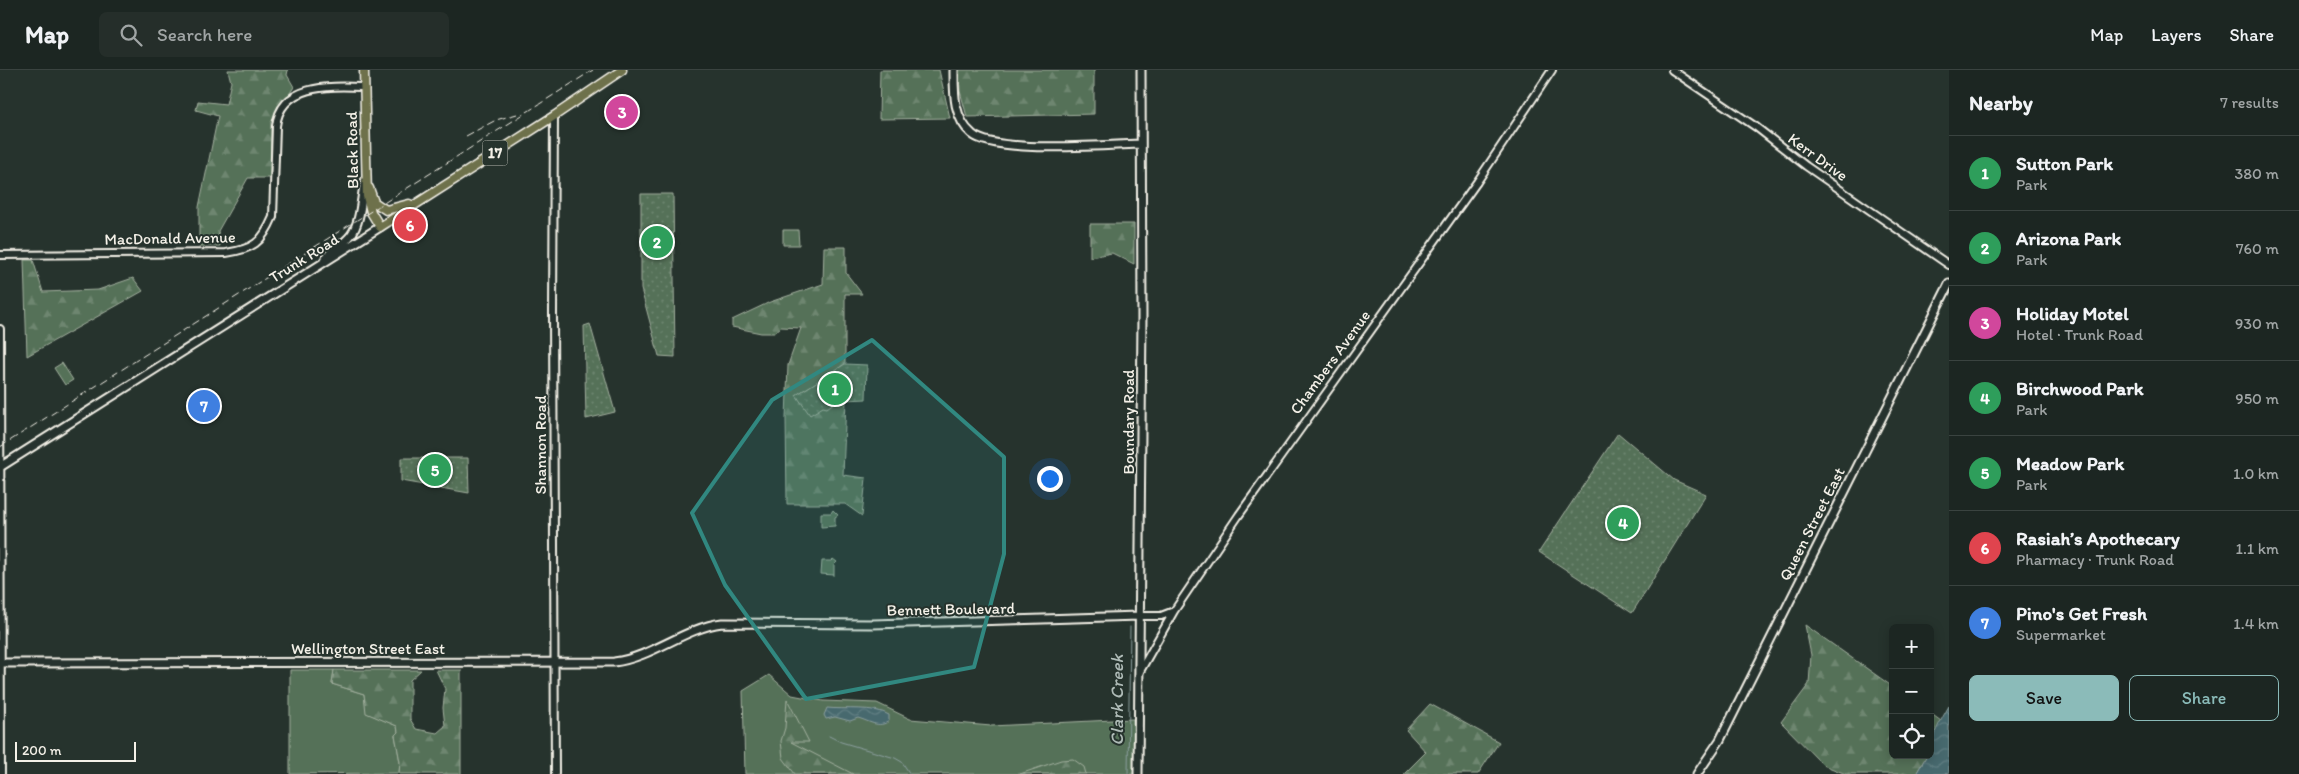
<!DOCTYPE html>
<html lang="en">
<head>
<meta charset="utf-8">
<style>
	:root { --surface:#1c2622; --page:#252e2a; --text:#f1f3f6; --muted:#a0a5a5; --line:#3a4340; --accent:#8bbbb9 }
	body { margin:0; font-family:Itim,sans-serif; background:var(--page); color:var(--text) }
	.controls { position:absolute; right:15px; bottom:15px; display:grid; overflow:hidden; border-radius:8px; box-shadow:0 2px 12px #0003 }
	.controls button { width:45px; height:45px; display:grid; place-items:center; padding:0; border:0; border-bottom:1px solid var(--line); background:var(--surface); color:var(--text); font:25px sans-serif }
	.scale { position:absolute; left:15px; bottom:12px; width:121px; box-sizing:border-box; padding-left:5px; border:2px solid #f4f1e8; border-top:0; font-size:14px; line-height:18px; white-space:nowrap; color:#f4f1e8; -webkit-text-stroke:4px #26332d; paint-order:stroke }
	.you { position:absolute; left:1049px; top:408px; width:18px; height:18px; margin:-12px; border:4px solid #fff; border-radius:50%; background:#1a73e8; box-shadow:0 0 0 8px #1a73e833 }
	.badge { display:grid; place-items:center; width:32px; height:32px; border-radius:50%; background:var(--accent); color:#fff; font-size:16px; font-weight:700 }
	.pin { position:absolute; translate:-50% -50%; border:2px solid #fff; box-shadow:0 1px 5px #0006 }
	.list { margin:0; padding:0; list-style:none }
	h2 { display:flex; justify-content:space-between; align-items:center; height:65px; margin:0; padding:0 20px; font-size:21px }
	h2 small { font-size:16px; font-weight:400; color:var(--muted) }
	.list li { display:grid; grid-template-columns:32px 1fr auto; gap:15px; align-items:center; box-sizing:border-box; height:75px; padding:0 20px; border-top:1px solid var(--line) }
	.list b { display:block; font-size:19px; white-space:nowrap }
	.list p { margin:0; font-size:16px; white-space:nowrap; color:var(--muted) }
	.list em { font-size:16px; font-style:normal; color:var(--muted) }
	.actions { display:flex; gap:10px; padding:15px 20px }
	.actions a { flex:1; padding:11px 0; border:1px solid var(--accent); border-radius:8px; text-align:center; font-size:18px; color:var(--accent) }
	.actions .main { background:var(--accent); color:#111 }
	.icon { flex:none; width:28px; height:28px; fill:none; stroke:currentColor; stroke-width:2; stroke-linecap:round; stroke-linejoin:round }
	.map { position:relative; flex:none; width:1949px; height:704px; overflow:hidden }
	header { display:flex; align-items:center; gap:30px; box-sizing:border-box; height:70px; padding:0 25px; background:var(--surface); border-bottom:1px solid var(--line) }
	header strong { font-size:24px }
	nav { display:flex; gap:28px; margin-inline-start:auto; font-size:18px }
	.search { width:350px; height:45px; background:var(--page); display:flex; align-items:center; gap:12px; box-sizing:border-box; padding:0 18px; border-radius:8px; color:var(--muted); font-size:19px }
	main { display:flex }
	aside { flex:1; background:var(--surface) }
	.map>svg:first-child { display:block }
</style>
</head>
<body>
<header>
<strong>Map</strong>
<div class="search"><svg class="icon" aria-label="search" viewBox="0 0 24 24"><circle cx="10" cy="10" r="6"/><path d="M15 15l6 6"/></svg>Search here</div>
<nav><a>Map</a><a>Layers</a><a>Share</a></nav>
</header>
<main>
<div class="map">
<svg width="1949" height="704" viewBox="0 0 1949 704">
	<defs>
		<pattern id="forest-firs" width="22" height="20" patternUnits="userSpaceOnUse" patternTransform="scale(1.25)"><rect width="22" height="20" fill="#557158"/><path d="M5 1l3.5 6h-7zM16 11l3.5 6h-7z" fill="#6e8670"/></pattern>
		<pattern id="park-dots" width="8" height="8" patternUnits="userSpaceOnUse" patternTransform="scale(1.25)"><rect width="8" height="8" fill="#557158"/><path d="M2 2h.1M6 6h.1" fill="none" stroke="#6e8670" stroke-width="1.8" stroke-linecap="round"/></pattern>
		<pattern id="water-waves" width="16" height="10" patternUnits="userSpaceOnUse" patternTransform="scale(1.25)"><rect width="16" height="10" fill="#47696e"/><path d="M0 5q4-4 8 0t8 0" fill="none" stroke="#627f83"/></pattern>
	</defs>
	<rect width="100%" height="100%" fill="#26332d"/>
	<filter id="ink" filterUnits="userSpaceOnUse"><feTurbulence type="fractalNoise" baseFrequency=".02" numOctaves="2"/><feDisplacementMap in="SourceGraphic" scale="10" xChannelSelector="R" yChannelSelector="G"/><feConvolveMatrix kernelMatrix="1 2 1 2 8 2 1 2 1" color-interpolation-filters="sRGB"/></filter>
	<g filter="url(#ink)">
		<!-- grass -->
		<path fill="#557158" stroke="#a4b1a0" d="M783,160H798L799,175H783Z
			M62,293L73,310L65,315L54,298Z
			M833,440L838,445L835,447V456L821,457V443H831Z
			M833,489L837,492L834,495V505L821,504L822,491H831Z
			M290,600H334L332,614L364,624L367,643L397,656L398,662L395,665L400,692L399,703L290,704Z
			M769,605L792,625L823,631L877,633L910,649L991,656L1133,649L1135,704H745L743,621Z"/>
		<!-- forest -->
		<path fill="url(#forest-firs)" stroke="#a4b1a0" d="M228,0H288L287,5L294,17L271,52L270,108H248L218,161L220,176H199V137L218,46L196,40L198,31L226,34L231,12Z
			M880,0H939L950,48L879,49Z
			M959,0H1094V44L967,47L960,21Z
			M1090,154H1134V194L1112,183L1090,187Z
			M824,177H846V203L862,224H845V294L796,325L827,337L842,327L846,330L843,405L866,408L862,446L845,434H787L786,348L788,295L801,258L781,257L774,263H761L732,257V250L770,232L823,214Z
			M24,190H33L43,222L98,220L133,208L143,221L27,286Z
			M1805,555L1893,617V685H1927L1916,704H1846L1823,695L1781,652L1809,614L1811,585Z
			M334,600H421L410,610V649L416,659L437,663L445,656L443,638L445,619L436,600H461V704H399L400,692L395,665L398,662L397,656L366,643L364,624L332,614Z
			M787,629L809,672H791L853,704H795L783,688L781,671L785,658Z
			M1430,634L1499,672L1478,704H1404L1426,682L1406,660Z
			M1930,643L1941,651L1930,677Z
			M1073,689L1084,697L1086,704H1020L1061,690Z"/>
		<!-- park -->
		<path fill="url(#park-dots)" stroke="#a4b1a0" d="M641,124H673L675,287L659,286L641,219Z
			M590,254L615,342L586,349L584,256Z
			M845,294L867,295L866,329L846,330L842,327L827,338L823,337L810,345L796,325Z
			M1618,363L1674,410L1706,424L1632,543L1539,482Z
			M401,388H468L469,423L401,411Z"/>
		<!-- water -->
		<path fill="url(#water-waves)" stroke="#8c9f9f" d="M1949,636V704H1916L1927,685H1930C1930,668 1941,650 1949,636Z
			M827,638C844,640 875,636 889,645V651C879,659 869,651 858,648L850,651L835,647L826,649L824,645Z"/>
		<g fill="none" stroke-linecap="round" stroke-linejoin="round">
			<!-- stream -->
			<path stroke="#8c9f9f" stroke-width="1" d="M829,666L841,672L895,688L902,692L910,704
				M1128,704L1130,557"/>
			<defs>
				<path id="tertiary" d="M1672,0L1756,57L1806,96L1949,195
					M554,46L553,244L555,704
					M0,185L226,183C253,179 262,173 273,147L276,56C281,13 331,16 364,17
					M0,259L1,704
					M1139,546H1161L1174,541
					M1139,603L1174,541L1239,445L1477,112L1552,0"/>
				<path id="secondary" d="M954,0C954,22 953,48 972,64C994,84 1108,75 1141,74
					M323,193C330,178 342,177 351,165C361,152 361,128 365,111
					M0,397L380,157
					M0,593L614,592C653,587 684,558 722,553L873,554L1139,546
					M1138,704L1142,246L1141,0
					M1697,704L1720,670L1949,214"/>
				<path id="trunk" d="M364,0L367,126L371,142L380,157L554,46L622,0
					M369,118L374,132L386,140L409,134"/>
			</defs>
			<!-- tertiary casing -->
			<use href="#tertiary" stroke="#f4f1e8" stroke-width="10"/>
			<!-- secondary casing -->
			<use href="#secondary" stroke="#f4f1e8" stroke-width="11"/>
			<!-- trunk casing -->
			<use href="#trunk" stroke="#f4f1e8" stroke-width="11"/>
			<!-- tertiary -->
			<use href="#tertiary" stroke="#26332d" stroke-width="6"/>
			<!-- secondary -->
			<use href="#secondary" stroke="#26332d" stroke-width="7"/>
			<!-- trunk -->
			<use href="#trunk" stroke="#6e714b" stroke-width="8"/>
			<!-- rail -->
			<path stroke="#f4f1e8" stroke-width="1" stroke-dasharray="8 4" stroke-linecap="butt" d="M466,66L496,50L517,44
				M0,377L593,0"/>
		</g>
	</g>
	<!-- marked area -->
	<path fill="#318880" fill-opacity="0.2" stroke="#318880" stroke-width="4" stroke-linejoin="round" d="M872,270L1004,387V484L974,597L806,629L725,515L692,443L772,330Z"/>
	<g text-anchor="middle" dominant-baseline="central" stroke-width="4" stroke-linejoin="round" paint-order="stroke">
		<!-- shield labels -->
		<rect fill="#26332d" stroke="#b6b8b0" stroke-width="1" x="482.5" y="70.5" width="25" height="25" rx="4"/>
		<g font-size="15" font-weight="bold" fill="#f4f1e8">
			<text x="495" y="83">17</text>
		</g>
		<!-- street labels -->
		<g font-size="16" fill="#f4f1e8" stroke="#26332d">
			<text transform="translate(352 80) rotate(-91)">Black Road</text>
			<text transform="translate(1818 87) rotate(36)">Kerr Drive</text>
			<text transform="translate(170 168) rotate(-1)">MacDonald Avenue</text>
			<text transform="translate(304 188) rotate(-32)">Trunk Road</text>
			<text transform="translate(1330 292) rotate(-54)">Chambers Avenue</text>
			<text transform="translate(1128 352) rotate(-90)">Boundary Road</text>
			<text transform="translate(540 375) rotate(-90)">Shannon Road</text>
			<text transform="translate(1812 454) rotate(-63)">Queen Street East</text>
			<text transform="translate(951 539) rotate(-1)">Bennett Boulevard</text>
			<text x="368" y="578">Wellington Street East</text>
		</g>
		<!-- water labels -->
		<g font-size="18" font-style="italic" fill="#afbbb7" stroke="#26332d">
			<text transform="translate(1117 630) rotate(-90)">Clark Creek</text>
		</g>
	</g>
</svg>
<div class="controls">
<button>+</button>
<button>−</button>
<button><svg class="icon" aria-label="locate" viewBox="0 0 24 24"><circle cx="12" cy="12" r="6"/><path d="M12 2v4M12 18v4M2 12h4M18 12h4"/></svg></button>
</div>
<div class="scale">200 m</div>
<div class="you"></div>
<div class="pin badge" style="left:835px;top:319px;background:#2e9e5b">1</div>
<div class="pin badge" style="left:657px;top:172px;background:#2e9e5b">2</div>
<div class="pin badge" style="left:622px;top:42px;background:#d1479c">3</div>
<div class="pin badge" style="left:1623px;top:453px;background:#2e9e5b">4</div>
<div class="pin badge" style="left:435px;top:400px;background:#2e9e5b">5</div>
<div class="pin badge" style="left:410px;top:155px;background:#e0444e">6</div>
<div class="pin badge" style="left:204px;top:336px;background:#3f7fe0">7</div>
</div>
<aside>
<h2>Nearby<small>7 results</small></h2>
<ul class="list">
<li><span class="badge" style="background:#2e9e5b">1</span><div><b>Sutton Park</b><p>Park</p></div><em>380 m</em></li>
<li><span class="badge" style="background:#2e9e5b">2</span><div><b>Arizona Park</b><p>Park</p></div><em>760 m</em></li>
<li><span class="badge" style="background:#d1479c">3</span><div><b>Holiday Motel</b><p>Hotel · Trunk Road</p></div><em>930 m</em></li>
<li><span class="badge" style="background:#2e9e5b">4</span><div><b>Birchwood Park</b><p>Park</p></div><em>950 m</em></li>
<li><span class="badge" style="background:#2e9e5b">5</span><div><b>Meadow Park</b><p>Park</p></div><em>1.0 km</em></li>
<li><span class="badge" style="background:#e0444e">6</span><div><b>Rasiah’s Apothecary</b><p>Pharmacy · Trunk Road</p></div><em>1.1 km</em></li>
<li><span class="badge" style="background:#3f7fe0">7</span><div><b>Pino's Get Fresh</b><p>Supermarket</p></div><em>1.4 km</em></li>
</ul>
<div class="actions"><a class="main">Save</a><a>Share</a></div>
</aside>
</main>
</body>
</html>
